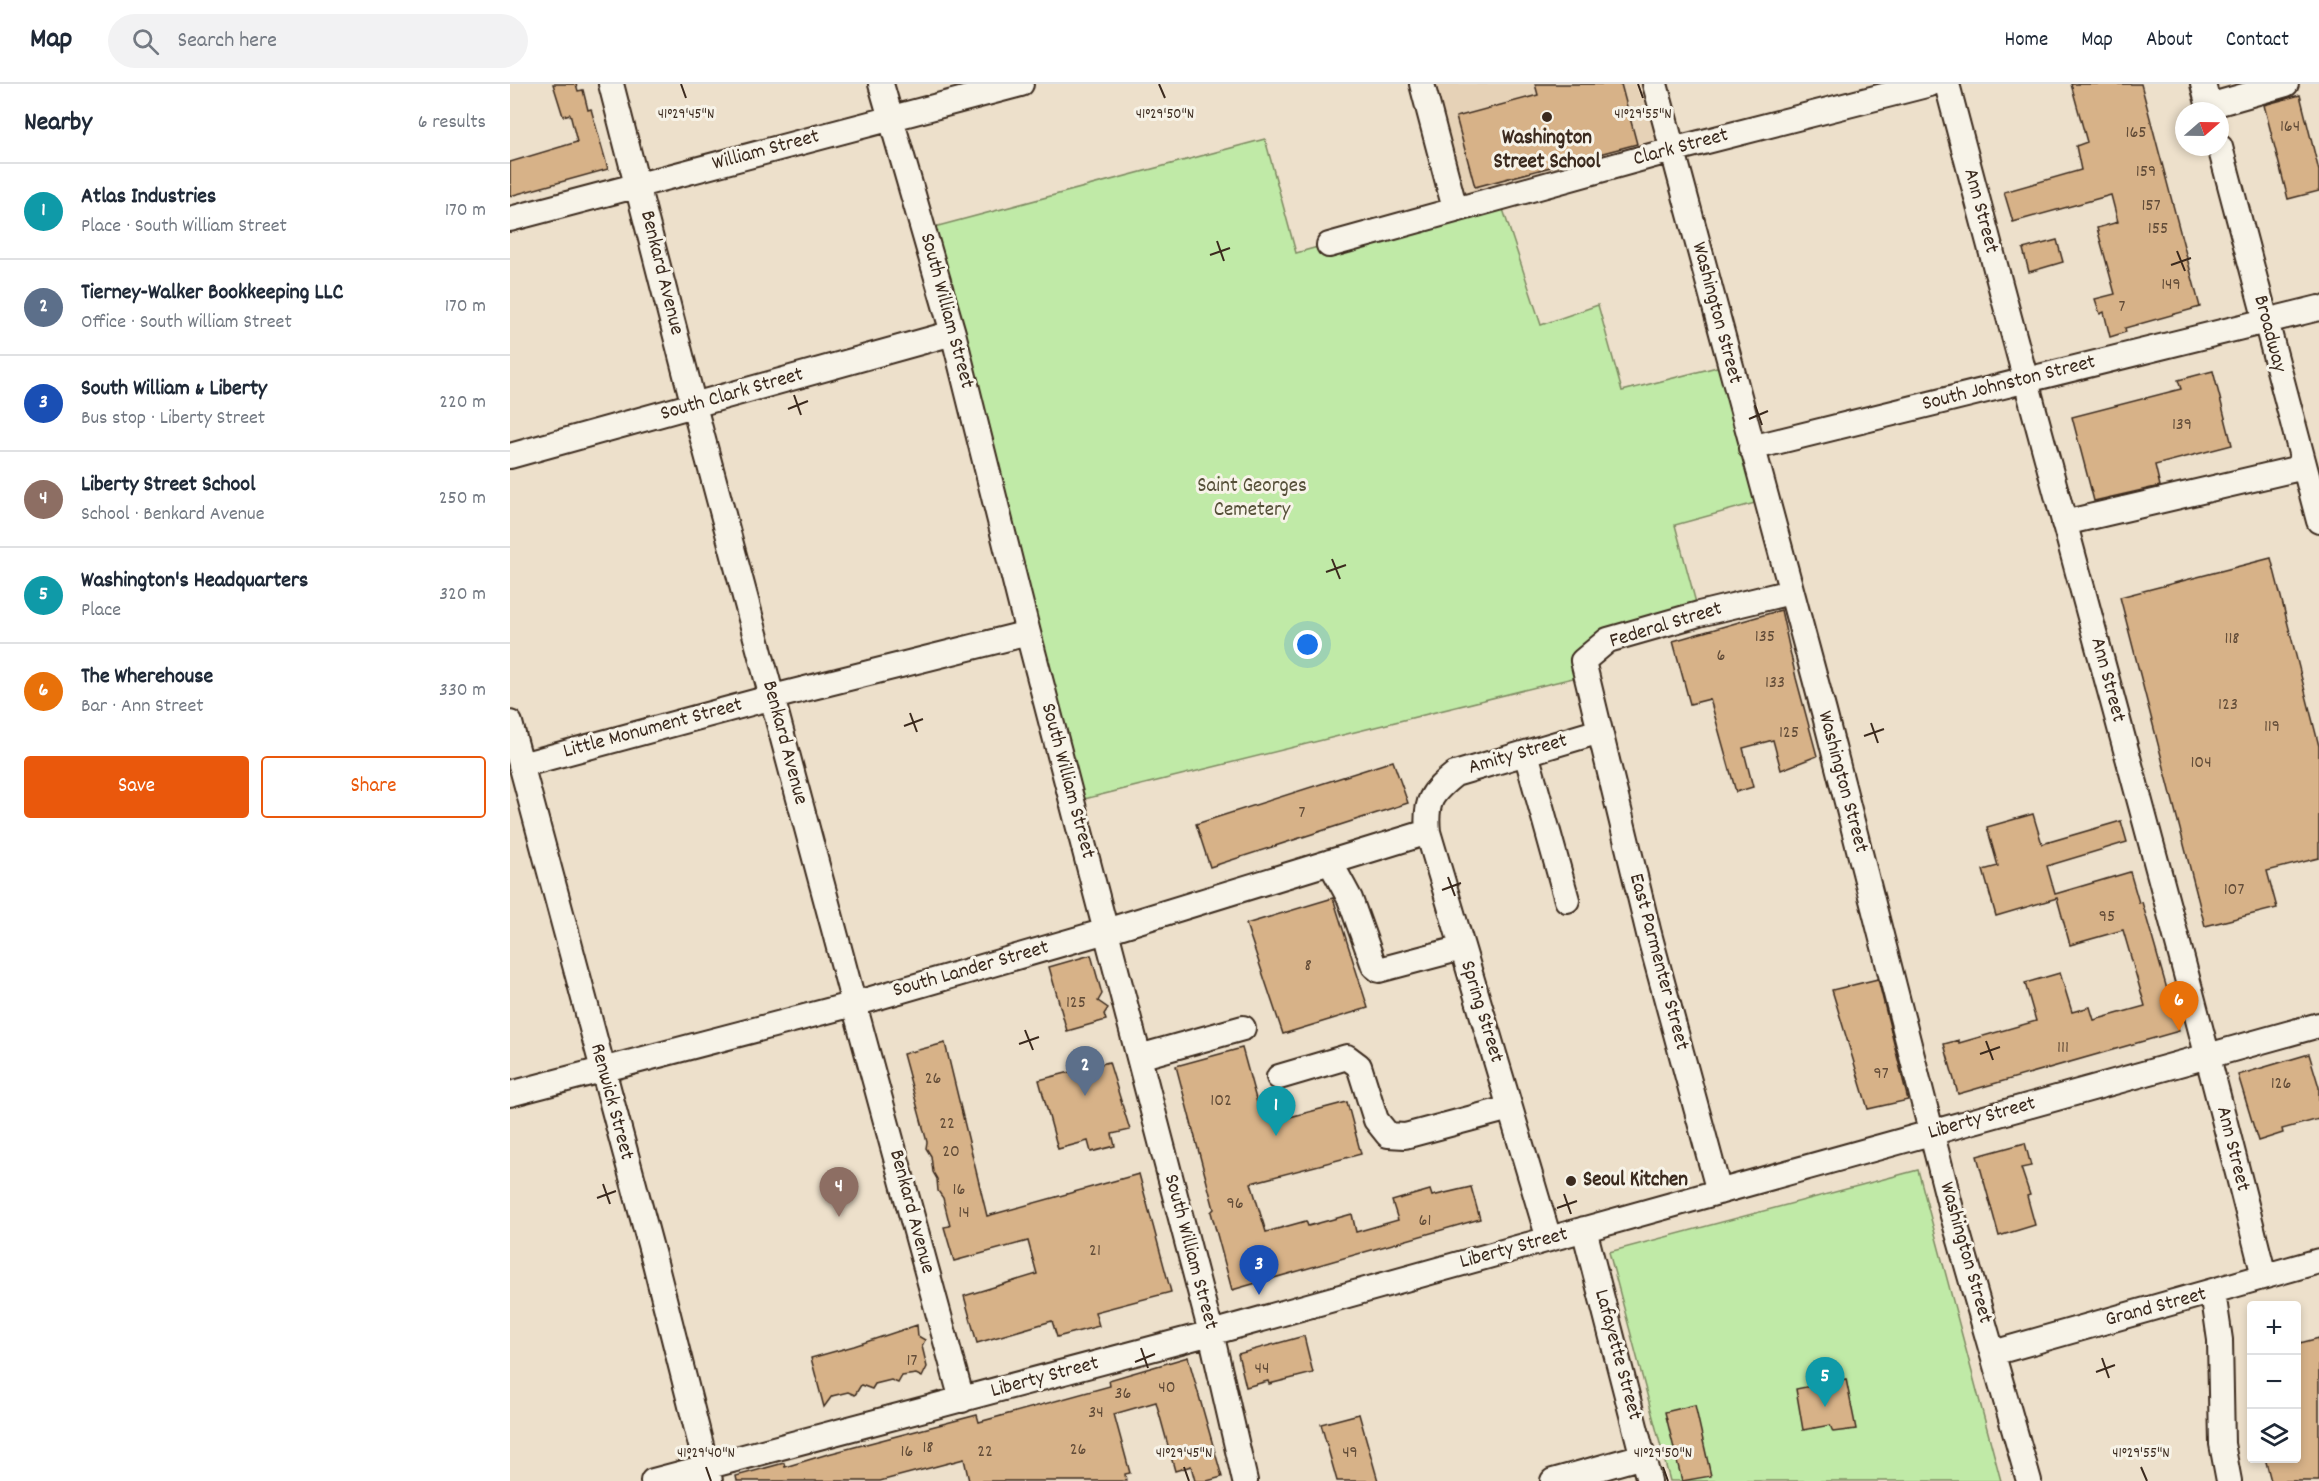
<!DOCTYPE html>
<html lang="en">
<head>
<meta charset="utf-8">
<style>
	:root { --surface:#fff; --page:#f2f2f3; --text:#1f2937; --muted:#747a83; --line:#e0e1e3; --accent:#ea580c }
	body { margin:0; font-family:Dekko,sans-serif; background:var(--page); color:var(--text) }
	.controls { position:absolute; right:18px; bottom:18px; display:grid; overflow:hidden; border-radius:6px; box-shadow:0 3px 9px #0003 }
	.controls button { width:54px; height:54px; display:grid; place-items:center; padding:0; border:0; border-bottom:2px solid var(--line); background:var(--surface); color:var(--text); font:30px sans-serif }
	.compass { position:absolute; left:1665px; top:18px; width:54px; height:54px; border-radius:50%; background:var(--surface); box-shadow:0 3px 9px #0003; rotate:70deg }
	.you { position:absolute; left:798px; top:561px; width:21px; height:21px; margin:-15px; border:4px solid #fff; border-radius:50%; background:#1a73e8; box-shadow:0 0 0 9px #1a73e833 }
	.badge { display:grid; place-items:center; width:39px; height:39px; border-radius:50%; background:var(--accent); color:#fff; font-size:20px; font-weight:700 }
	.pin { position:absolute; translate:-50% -50px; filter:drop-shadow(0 2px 3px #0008) }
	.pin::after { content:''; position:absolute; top:32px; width:21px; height:18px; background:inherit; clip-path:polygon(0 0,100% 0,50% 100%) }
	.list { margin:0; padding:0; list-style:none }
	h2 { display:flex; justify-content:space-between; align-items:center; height:78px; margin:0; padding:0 24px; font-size:26px }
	h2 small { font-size:20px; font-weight:400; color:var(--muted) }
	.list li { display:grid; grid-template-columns:39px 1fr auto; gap:18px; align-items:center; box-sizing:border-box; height:96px; padding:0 24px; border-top:2px solid var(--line) }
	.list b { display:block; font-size:22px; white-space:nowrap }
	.list p { margin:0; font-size:20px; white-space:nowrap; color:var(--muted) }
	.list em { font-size:20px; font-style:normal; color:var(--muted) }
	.actions { display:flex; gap:12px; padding:18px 24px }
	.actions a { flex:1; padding:14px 0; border:2px solid var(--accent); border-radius:6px; text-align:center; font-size:21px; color:var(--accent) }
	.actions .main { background:var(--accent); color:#fff }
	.icon { flex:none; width:33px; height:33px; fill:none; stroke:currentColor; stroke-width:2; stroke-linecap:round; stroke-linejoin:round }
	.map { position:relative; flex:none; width:1809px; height:1397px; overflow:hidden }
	header { display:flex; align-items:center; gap:36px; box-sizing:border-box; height:84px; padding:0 30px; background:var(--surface); border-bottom:2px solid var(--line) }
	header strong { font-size:28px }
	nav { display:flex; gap:33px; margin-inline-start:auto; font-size:21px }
	.search { width:420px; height:54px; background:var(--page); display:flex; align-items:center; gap:15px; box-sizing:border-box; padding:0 21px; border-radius:33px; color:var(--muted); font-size:22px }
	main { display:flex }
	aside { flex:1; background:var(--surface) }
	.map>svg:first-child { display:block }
</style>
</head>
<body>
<header>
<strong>Map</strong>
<div class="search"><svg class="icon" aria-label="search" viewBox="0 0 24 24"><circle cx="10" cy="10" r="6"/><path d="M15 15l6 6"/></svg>Search here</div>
<nav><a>Home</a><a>Map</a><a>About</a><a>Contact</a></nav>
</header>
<main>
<aside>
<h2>Nearby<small>6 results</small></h2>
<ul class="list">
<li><span class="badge" style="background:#0f9aa8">1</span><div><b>Atlas Industries</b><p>Place · South William Street</p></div><em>170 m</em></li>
<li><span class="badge" style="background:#5c6f8a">2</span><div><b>Tierney-Walker Bookkeeping LLC</b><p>Office · South William Street</p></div><em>170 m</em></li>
<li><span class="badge" style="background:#1a4fb4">3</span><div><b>South William &amp; Liberty</b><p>Bus stop · Liberty Street</p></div><em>220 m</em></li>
<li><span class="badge" style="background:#8d6e63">4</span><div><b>Liberty Street School</b><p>School · Benkard Avenue</p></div><em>250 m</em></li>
<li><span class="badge" style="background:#0f9aa8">5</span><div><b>Washington's Headquarters</b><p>Place</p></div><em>320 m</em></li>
<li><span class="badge" style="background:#e8710a">6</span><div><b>The Wherehouse</b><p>Bar · Ann Street</p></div><em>330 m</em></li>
</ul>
<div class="actions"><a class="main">Save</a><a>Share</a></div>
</aside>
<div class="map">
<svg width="1809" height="1397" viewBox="0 0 1809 1397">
	<rect width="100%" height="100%" fill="#ede0cb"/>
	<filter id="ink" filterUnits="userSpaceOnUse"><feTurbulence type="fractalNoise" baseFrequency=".0167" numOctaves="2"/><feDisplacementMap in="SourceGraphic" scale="12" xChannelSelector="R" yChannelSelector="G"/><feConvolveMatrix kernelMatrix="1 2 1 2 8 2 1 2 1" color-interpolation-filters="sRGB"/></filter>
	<g filter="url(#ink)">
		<!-- built -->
		<path fill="#e6d2b7" d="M912,0H1145L1162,66L945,125Z"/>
		<!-- green -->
		<path fill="#c0eaa7" stroke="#7e8a62" stroke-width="1.5" d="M755,55L786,169L989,113L1031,241L1088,221L1112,307L1219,280L1256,416L1165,441L1189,530L1098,556L1079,590L562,718L413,146Z
			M1408,1086L1491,1397H1160L1099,1168Z"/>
		<!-- building -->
		<path fill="#d7b288" stroke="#3b2a1e" stroke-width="1.5" d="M43,0H66L68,7L73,6L78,26L81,25L98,85L0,112V78L67,58L60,30L53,32Z
			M1025,0H1111L1127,60L965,103L946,33L1028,11Z
			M1561,0H1631L1690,223L1615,244L1616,248L1600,253L1594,228L1590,230L1585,215L1605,210L1587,144L1608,138L1601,111L1503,138L1494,108L1571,86L1566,62L1577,58Z
			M1790,11L1809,87V107L1778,115L1754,21Z
			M1547,156L1553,178L1519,188L1513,165Z
			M1703,287L1722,361L1645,381L1650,402L1584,417L1562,333L1671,305L1668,296Z
			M1761,474L1809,662V774L1757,787L1767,824L1695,842L1610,513Z
			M1271,526L1286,594L1307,672L1271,686L1263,656L1233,664L1243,703L1226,708L1200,615L1180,620L1163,557Z
			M883,677L898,719L700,783L686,740Z
			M1523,730L1532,760L1611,737L1617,758L1537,782L1545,810L1620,788L1629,819L1632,818L1669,947L1448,1010L1434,960L1449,956V959L1526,937L1515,899L1550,889L1562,928L1580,923L1584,936L1635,922L1613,846L1560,861L1547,814L1486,832L1473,786L1488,782L1477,743Z
			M823,814L858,924L773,950L736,840Z
			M581,871L592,910L588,917L598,924L594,930L596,936L557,947L539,883Z
			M1368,895L1398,1016L1358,1025L1322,906Z
			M435,959L477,1132L629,1090L661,1208L585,1228L589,1242L547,1253L542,1237L467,1259L454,1212L527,1190L518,1157L444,1177L434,1143L440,1142L433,1114L428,1107L427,1095L423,1088L421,1072L416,1064L417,1058L393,970Z
			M732,964L749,1026L768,1021L772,1035L837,1018L851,1070L741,1099L756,1148L796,1137L798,1142L842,1130L846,1148L888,1136L882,1117L920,1106L922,1112L961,1103L970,1135L722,1206L701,1128L704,1125L666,982Z
			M1799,970L1809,1003V1035L1772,1045L1773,1049L1748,1057L1728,991Z
			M599,978L620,1046L602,1050L605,1062L581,1068L578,1057L548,1065L529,996Z
			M1515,1059L1521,1082L1511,1084L1520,1111L1517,1112L1525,1141L1489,1152L1467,1072Z
			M407,1241L408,1252L415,1256L412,1262L417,1283L412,1293L406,1290L392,1292L388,1299L381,1296L365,1300L362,1305L351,1301L345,1311L338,1308L322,1312L314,1323L301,1274L344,1262Z
			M794,1252L803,1289L759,1300L758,1297L736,1303L728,1270Z
			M1809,1254V1397H1761L1755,1374H1786V1260Z
			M678,1273L712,1393L697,1397H685L681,1382L665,1387L646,1318L604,1330L620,1389L615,1390L616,1397H459L454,1375L370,1397H227L226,1392L274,1379L275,1383L318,1370L467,1331L469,1338L600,1302L599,1296Z
			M1336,1295L1346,1345L1323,1348L1320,1341L1293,1346L1286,1305Z
			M1185,1321L1201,1392L1172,1397L1155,1328Z
			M849,1330L868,1397H827L811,1340Z"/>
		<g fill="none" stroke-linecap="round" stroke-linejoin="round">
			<defs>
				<path id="minor" d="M101,0L184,322L344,920L452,1316
					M371,0L443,249L518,549L701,1249L735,1397
					M912,0L945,125
					M1145,0L1314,628L1441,1125L1519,1397
					M1437,0C1541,398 1654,793 1754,1192
					M1693,0L1700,27
					M1699,22L1776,0
					M1710,63L1809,437
					M0,135L511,0
					M819,161L1162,66L1420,0
					M1241,364L1809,224
					M0,372L443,249
					M1554,439L1794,383
					M0,639L145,1179L200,1397
					M1016,669L1057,816
					M11,681L263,613L518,549
					M820,778L840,815L864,882L869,886L952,864
					M629,973L733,944
					M769,993L837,973L849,982L866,1036L878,1051L895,1052L1000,1024
					M0,1010L344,920L596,847L918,748
					M1209,1108L1139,850L1073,577L1098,556L1189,530L1281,508
					M1074,1145L1139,1397
					M1039,1155L918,748C915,717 921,709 945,690L1090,647
					M1703,1208L1710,1256L1712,1360L1719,1397
					M1483,1269L1809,1177
					M143,1397L701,1249L1809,941
					M1043,1397L1133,1372"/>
			</defs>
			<!-- minor casing -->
			<use href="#minor" stroke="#3b2a1e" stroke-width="28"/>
			<!-- minor -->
			<use href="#minor" stroke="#f7f3e8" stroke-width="24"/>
		</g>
	</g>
	<!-- ticks -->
	<path fill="none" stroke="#3b2a1e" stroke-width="2" d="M171,0L176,14M649,0L655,14M1128,0L1133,14M707,157L714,177M1667,167L1675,187M700,171L720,164M1661,181L1681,174M284,311L291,331M1245,321L1252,341M278,325L298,317M1239,335L1258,327M822,475L830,495M816,488L836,481M400,629L407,648M1361,639L1368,659M394,642L413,635M1354,652L1374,645M938,793L945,812M932,806L951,799M515,946L523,966M1476,957L1483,976M509,960L529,953M1470,970L1490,963M93,1100L100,1120M1054,1110L1061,1130M87,1114L106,1107M1047,1124L1067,1117M631,1264L638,1284M1592,1274L1599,1294M625,1278L645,1270M1586,1288L1605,1281M196,1383L201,1397M674,1383L679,1397M1153,1383L1158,1397M1631,1383L1637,1397"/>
	<!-- markers -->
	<g fill="#3b2a1e" stroke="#f7f3e8" stroke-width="2">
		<circle cx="1037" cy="33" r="6"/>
		<circle cx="1061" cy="1097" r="6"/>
	</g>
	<g text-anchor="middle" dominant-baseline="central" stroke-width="6" stroke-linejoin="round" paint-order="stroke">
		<!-- number labels -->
		<g font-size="18" fill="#624c38">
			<text x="1780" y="43">164</text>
			<text x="1626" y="49">165</text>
			<text x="1636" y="88">159</text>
			<text x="1641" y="122">157</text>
			<text x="1648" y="145">155</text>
			<text x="1661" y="201">149</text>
			<text x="1612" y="223">7</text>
			<text x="1672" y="341">139</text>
			<text x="1255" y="553">135</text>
			<text x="1722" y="555">118</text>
			<text x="1211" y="572">6</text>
			<text x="1265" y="599">133</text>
			<text x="1718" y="621">123</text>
			<text x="1762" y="643">119</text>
			<text x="1279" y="649">125</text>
			<text x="1691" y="679">104</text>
			<text x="792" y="729">7</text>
			<text x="1724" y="806">107</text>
			<text x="1597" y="833">95</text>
			<text x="798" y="882">8</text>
			<text x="566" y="919">125</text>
			<text x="1553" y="964">111</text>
			<text x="1371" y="990">97</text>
			<text x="423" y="995">26</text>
			<text x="1771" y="1000">126</text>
			<text x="711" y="1017">102</text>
			<text x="437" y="1040">22</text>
			<text x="441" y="1068">20</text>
			<text x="449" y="1106">16</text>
			<text x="725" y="1120">96</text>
			<text x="454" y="1129">14</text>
			<text x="915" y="1137">61</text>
			<text x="585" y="1167">21</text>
			<text x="402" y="1277">17</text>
			<text x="752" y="1285">44</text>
			<text x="657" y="1304">40</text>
			<text x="613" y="1310">36</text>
			<text x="586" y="1329">34</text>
			<text x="418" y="1364">18</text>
			<text x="568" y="1366">26</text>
			<text x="397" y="1368">16</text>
			<text x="475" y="1368">22</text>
			<text x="840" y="1369">49</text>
		</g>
		<!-- poi labels -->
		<g font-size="21" font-weight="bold" fill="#3b2a1e" stroke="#f7f3e8">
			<text x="1037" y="55">Washington<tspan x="1037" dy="24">Street School</tspan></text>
			<text x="1073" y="1097" text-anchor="start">Seoul Kitchen</text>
		</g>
		<!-- street labels -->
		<g font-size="21" fill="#3b2a1e" stroke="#f7f3e8">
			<text transform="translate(1171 64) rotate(-15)">Clark Street</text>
			<text transform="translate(256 67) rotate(-15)">William Street</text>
			<text transform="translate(1470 127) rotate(75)">Ann Street</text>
			<text transform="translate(151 189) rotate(76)">Benkard Avenue</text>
			<text transform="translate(436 227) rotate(75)">South William Street</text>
			<text transform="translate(1206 229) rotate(75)">Washington Street</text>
			<text transform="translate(1759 250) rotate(75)">Broadway</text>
			<text transform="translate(1499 300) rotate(-14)">South Johnston Street</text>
			<text transform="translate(222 311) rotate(-16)">South Clark Street</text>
			<text transform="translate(1156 542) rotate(-17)">Federal Street</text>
			<text transform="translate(1597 596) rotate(75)">Ann Street</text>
			<text transform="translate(143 645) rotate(-15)">Little Monument Street</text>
			<text transform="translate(274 659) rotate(75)">Benkard Avenue</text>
			<text transform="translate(1008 671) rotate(-16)">Amity Street</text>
			<text transform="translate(557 697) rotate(75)">South William Street</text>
			<text transform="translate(1332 698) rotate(75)">Washington Street</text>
			<text transform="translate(1148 878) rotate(75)">East Parmenter Street</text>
			<text transform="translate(461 886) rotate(-16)">South Lander Street</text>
			<text transform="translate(971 928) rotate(73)">Spring Street</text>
			<text transform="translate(101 1018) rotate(75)">Renwick Street</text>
			<text transform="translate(1472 1035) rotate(-16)">Liberty Street</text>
			<text transform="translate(1722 1065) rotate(76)">Ann Street</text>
			<text transform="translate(401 1128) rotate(75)">Benkard Avenue</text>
			<text transform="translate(1004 1165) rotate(-15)">Liberty Street</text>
			<text transform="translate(680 1168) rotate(75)">South William Street</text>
			<text transform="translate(1455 1169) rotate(74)">Washington Street</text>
			<text transform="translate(1646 1224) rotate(-15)">Grand Street</text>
			<text transform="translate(1107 1271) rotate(75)">Lafayette Street</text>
			<text transform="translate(535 1294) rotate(-15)">Liberty Street</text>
		</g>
		<!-- park labels -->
		<g font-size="21" fill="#565039" stroke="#f7f3e8">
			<text x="742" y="403">Saint Georges<tspan x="742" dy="24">Cemetery</tspan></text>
		</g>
	</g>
	<g font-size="15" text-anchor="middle" fill="#3b2a1e" stroke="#f7f3e8" stroke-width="6" stroke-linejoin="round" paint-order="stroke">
		<text x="176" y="34">41°29'45"N</text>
		<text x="655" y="34">41°29'50"N</text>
		<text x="1133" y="34">41°29'55"N</text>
		<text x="196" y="1373">41°29'40"N</text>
		<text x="674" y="1373">41°29'45"N</text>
		<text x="1153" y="1373">41°29'50"N</text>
		<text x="1631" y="1373">41°29'55"N</text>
	</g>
</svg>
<div class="controls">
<button>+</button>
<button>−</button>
<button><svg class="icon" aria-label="layers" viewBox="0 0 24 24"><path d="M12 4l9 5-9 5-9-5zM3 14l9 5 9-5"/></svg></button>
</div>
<svg class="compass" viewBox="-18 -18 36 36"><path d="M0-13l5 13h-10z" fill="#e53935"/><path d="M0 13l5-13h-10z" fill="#747a83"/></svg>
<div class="you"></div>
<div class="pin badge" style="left:766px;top:1052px;background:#0f9aa8">1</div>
<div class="pin badge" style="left:575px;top:1012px;background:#5c6f8a">2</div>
<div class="pin badge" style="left:749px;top:1211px;background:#1a4fb4">3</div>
<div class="pin badge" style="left:329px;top:1133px;background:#8d6e63">4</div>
<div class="pin badge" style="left:1315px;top:1323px;background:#0f9aa8">5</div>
<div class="pin badge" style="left:1669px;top:947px;background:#e8710a">6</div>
</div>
</main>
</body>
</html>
